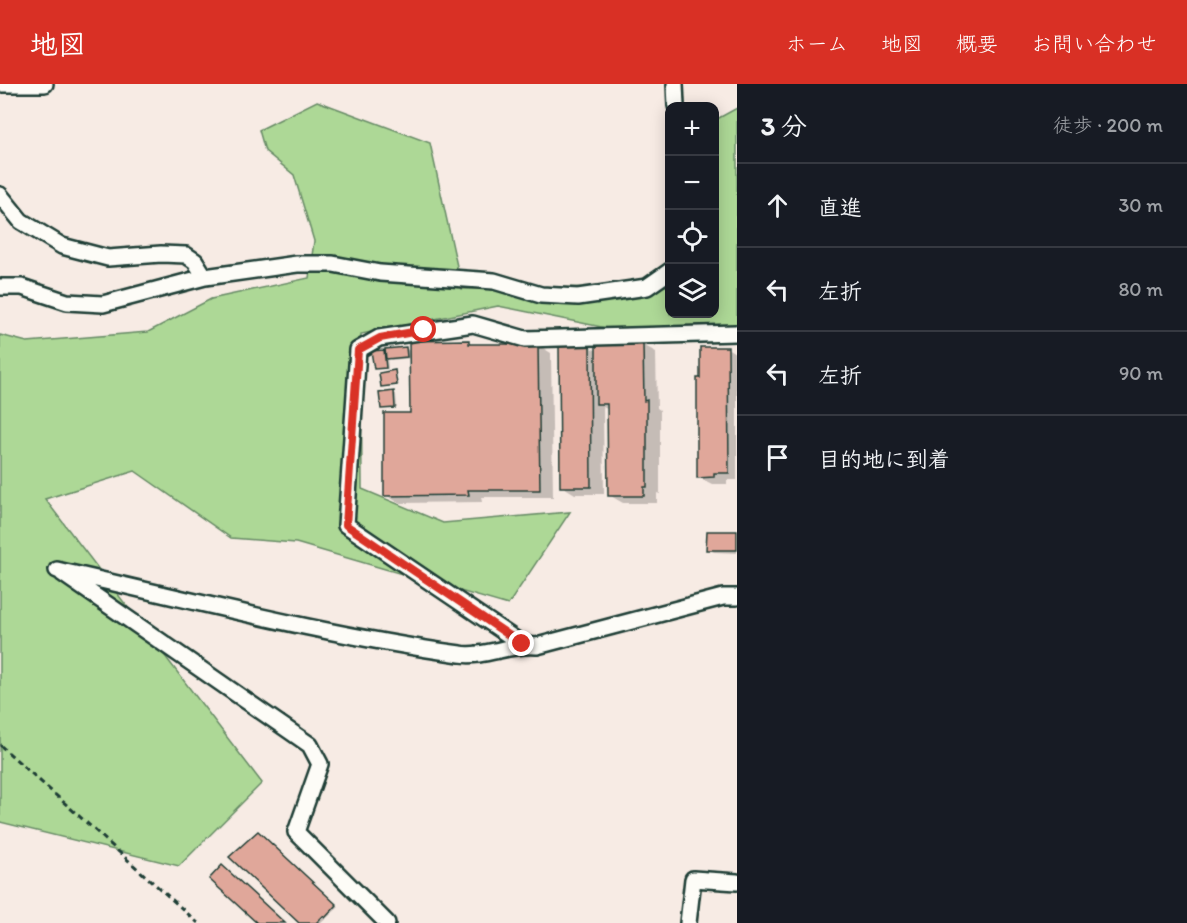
<!DOCTYPE html>
<html lang="ja">
<head>
<meta charset="utf-8">
<style>
	:root { --surface:#171b24; --page:#242831; --text:#f1f3f6; --muted:#9ea1a6; --line:#363941; --accent:#d93025 }
	body { margin:0; font-family:Itim,"Klee One",sans-serif; background:var(--page); color:var(--text) }
	.controls { position:absolute; right:18px; top:18px; display:grid; overflow:hidden; border-radius:12px; box-shadow:0 3px 15px #0003 }
	.controls button { width:54px; height:54px; display:grid; place-items:center; padding:0; border:0; border-bottom:2px solid var(--line); background:var(--surface); color:var(--text); font:30px sans-serif }
	.stop { position:absolute; width:18px; height:18px; margin:-14px; border:4px solid #d93025; border-radius:50%; background:#fff }
	.stop.end { background:#d93025; border-color:#fff; box-shadow:0 2px 6px #0008 }
	.list { margin:0; padding:0; list-style:none }
	h2 { display:flex; justify-content:space-between; align-items:center; height:78px; margin:0; padding:0 24px; font-size:26px }
	h2 small { font-size:20px; font-weight:400; color:var(--muted) }
	.list li { display:grid; grid-template-columns:39px 1fr auto; gap:18px; align-items:center; box-sizing:border-box; height:84px; padding:0 24px; border-top:2px solid var(--line) }
	.list b { display:block; font-size:22px; white-space:nowrap }
	.list em { font-size:20px; font-style:normal; color:var(--muted) }
	.icon { flex:none; width:33px; height:33px; fill:none; stroke:currentColor; stroke-width:2; stroke-linecap:round; stroke-linejoin:round }
	.map { position:relative; flex:none; width:737px; height:839px; overflow:hidden }
	header { display:flex; align-items:center; gap:36px; box-sizing:border-box; height:84px; padding:0 30px; background:var(--accent); color:#fff }
	header strong { font-size:28px }
	nav { display:flex; gap:33px; margin-inline-start:auto; font-size:21px }
	main { display:flex }
	aside { flex:1; background:var(--surface) }
	.map>svg:first-child { display:block }
</style>
</head>
<body>
<header>
<strong>地図</strong>
<nav><a>ホーム</a><a>地図</a><a>概要</a><a>お問い合わせ</a></nav>
</header>
<main>
<div class="map">
<svg width="737" height="839" viewBox="0 0 737 839">
	<rect width="100%" height="100%" fill="#f7ebe4"/>
	<filter id="ink" filterUnits="userSpaceOnUse"><feTurbulence type="fractalNoise" baseFrequency=".0167" numOctaves="2"/><feDisplacementMap in="SourceGraphic" scale="12" xChannelSelector="R" yChannelSelector="G"/><feConvolveMatrix kernelMatrix="1 2 1 2 8 2 1 2 1" color-interpolation-filters="sRGB"/></filter>
	<g filter="url(#ink)">
		<!-- green -->
		<path fill="#add896" stroke="#668a65" stroke-width="1.5" d="M317,17L430,59L462,205L669,202L670,230H714L715,52L717,35L737,24V245L631,249L498,222L361,250L362,405L443,439L570,428L508,521L296,459L231,454L135,387L45,415L262,699L179,782L0,738V251L27,258L148,248L211,215L309,194L314,157L294,91L265,67L259,46Z"/>
		<!-- shadow -->
		<path fill="#0003" d="M410,259L538,261L551,269L553,413H481L482,418L399,419L386,411L411,330V274L391,276L387,273L388,285L375,284L383,267L387,270L405,264L410,267Z
			M597,261H643L656,268L657,324L660,326V410L657,409V419H623L609,411V326L603,323L604,410H575L562,402L589,263L597,267Z
			M727,264L737,270V396H727V400H712L698,393Z
			M394,288L399,301L383,302Z
			M393,309L396,310L397,324H382Z
			M708,448L737,449V469L714,468L708,465Z
			M261,750L339,823L321,839H301Z"/>
		<!-- building -->
		<path fill="#e0a79a" stroke="#1f3d34" stroke-width="1.5" d="M469,256V260H538L540,406H468L469,411L384,412V329H410L409,257Z
			M596,259H643L644,317L647,316V403H644V412H608L607,320H596Z
			M559,261H590L591,403H560Z
			M406,263L407,273L386,275L385,265Z
			M700,263H728L729,389H714V393L697,394V294H700Z
			M384,266L386,284L374,285L371,267Z
			M395,286L397,301L381,303L379,289Z
			M394,307L395,324L381,325L379,309Z
			M707,447H737V466H706Z
			M258,747L337,821L325,834L323,832L316,839H299L229,773Z
			M222,781L285,839H257L209,795Z"/>
		<g fill="none" stroke-linecap="round" stroke-linejoin="round">
			<defs>
				<path id="minor" d="M1,0H45
					M675,0L676,22
					M0,111L21,137L62,162L108,174L161,170L186,171L195,177L205,193
					M0,203H22L67,218L103,220L205,193L297,180H333L380,189L494,197L541,211L578,213L647,203L670,187
					M57,486C191,516 324,551 460,570C484,574 511,559 537,562L723,513H737
					M62,489L310,661L320,680L296,748L387,839
					M522,560L346,441L358,266L379,254L473,240L525,255L736,249
					M688,839L693,795L737,798"/>
			</defs>
			<!-- minor casing -->
			<use href="#minor" stroke="#1f3d34" stroke-width="20"/>
			<!-- path -->
			<path stroke="#1f3d34" stroke-width="3" stroke-dasharray="6 4.5" stroke-linecap="butt" d="M0,661L198,839"/>
			<!-- minor -->
			<use href="#minor" stroke="#fdfcf7" stroke-width="15"/>
		</g>
	</g>
	<g fill="none" stroke-linecap="round" stroke-linejoin="round" filter="url(#ink)">
		<!-- route -->
		<path stroke="#d93025" stroke-width="8" d="M424,246L380,254L358,266L346,441L522,560"/>
	</g>
</svg>
<div class="controls">
<button>+</button>
<button>−</button>
<button><svg class="icon" aria-label="locate" viewBox="0 0 24 24"><circle cx="12" cy="12" r="6"/><path d="M12 2v4M12 18v4M2 12h4M18 12h4"/></svg></button>
<button><svg class="icon" aria-label="layers" viewBox="0 0 24 24"><path d="M12 4l9 5-9 5-9-5zM3 14l9 5 9-5"/></svg></button>
</div>
<div class="stop" style="left:424px;top:246px"></div>
<div class="stop end" style="left:522px;top:560px"></div>
</div>
<aside>
<h2>3 分<small>徒歩 · 200 m</small></h2>
<ul class="list">
<li><svg class="icon" aria-label="ahead" viewBox="0 0 24 24"><path d="M12 20V5M6 11l6-6 6 6"/></svg><div><b>直進</b></div><em>30 m</em></li>
<li><svg class="icon" aria-label="left" viewBox="0 0 24 24"><path d="M17 20v-9H6M10 6l-5 5 5 5"/></svg><div><b>左折</b></div><em>80 m</em></li>
<li><svg class="icon" aria-label="left" viewBox="0 0 24 24"><path d="M17 20v-9H6M10 6l-5 5 5 5"/></svg><div><b>左折</b></div><em>90 m</em></li>
<li><svg class="icon" aria-label="arrive" viewBox="0 0 24 24"><path d="M6 21V4h12l-3 4 3 4H6"/></svg><div><b>目的地に到着</b></div></li>
</ul>
</aside>
</main>
</body>
</html>
